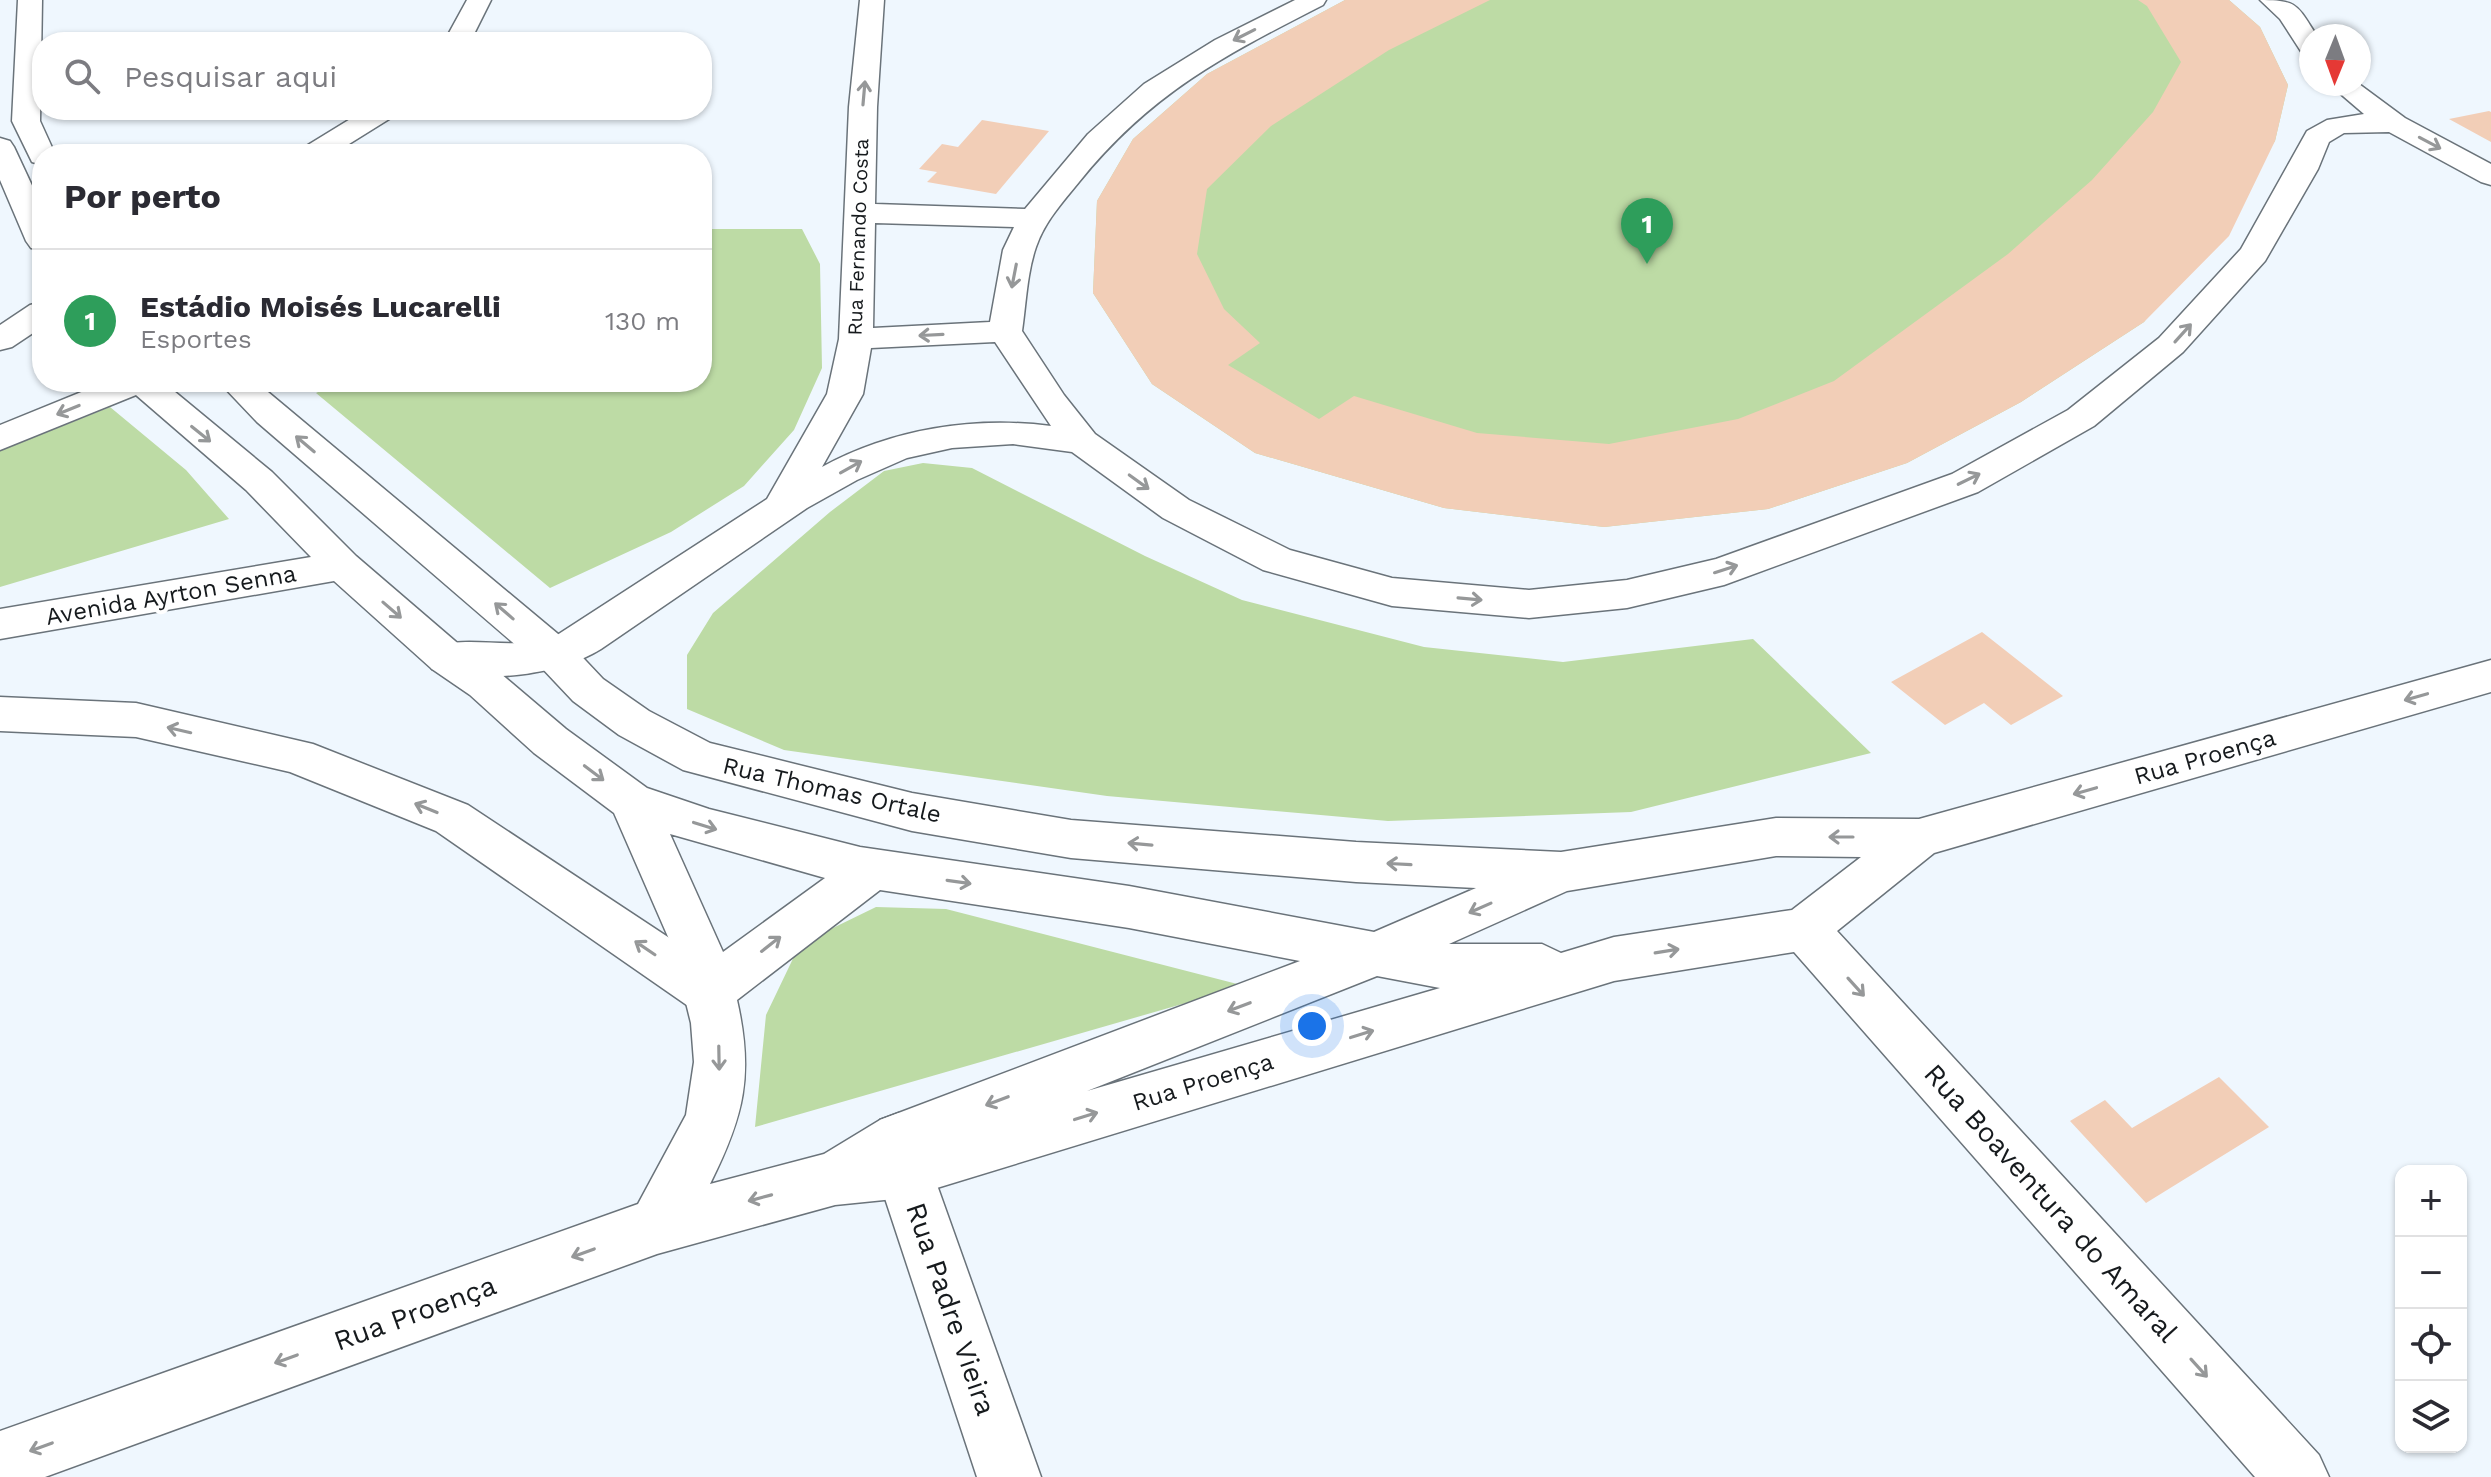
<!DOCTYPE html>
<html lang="pt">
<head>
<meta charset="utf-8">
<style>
	:root { --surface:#fff; --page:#f7f7f7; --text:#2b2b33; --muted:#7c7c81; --line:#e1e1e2; --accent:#ea580c }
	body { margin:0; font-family:"Work Sans",sans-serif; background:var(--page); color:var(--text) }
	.controls { position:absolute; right:24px; bottom:24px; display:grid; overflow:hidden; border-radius:16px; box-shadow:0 2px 6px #0004 }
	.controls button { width:72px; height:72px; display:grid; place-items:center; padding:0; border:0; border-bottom:2px solid var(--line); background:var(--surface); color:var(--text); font:40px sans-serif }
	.compass { position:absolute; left:2299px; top:24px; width:72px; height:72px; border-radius:50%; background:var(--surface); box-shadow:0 2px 6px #0004; rotate:181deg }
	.you { position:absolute; left:1312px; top:1026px; width:28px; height:28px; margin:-20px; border:6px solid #fff; border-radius:50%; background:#1a73e8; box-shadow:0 0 0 12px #1a73e833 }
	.badge { display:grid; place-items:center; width:52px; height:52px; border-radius:50%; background:var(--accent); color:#fff; font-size:26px; font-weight:700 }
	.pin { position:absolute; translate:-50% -66px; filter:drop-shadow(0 2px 4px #0008) }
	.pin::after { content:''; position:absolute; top:42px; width:28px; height:24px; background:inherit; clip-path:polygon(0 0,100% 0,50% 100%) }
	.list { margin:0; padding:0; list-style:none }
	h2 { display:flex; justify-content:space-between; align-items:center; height:104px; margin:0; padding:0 32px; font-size:34px }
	h2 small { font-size:26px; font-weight:400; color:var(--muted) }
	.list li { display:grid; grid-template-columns:52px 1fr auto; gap:24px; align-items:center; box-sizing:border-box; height:144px; padding:0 32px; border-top:2px solid var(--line) }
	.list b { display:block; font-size:30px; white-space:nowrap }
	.list p { margin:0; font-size:26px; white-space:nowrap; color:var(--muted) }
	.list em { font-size:26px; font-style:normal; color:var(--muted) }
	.icon { flex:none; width:44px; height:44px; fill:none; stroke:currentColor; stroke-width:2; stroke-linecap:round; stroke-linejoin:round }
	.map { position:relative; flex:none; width:2491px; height:1477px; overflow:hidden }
	.search { position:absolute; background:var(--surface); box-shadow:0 2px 6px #0004; left:32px; top:32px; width:680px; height:88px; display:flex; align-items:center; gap:20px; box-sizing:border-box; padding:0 28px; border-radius:32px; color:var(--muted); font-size:30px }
	.panel { position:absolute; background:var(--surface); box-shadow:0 2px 6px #0004; left:32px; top:144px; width:680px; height:248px; border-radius:32px }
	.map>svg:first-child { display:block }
</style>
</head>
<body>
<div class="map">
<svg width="2491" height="1477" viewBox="0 0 2491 1477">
	<rect width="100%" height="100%" fill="#eff7fe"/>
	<!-- green -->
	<path fill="#bddba5" d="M1345,0H2229L2260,27L2288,85L2275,141L2144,322L2021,402L1907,463L1768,509L1604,527L1444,508L1255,453L1152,384L1093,293L1097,201L1133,139L1207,74Z
		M702,229H802L820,264L822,368L794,430L744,486L671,532L550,588L316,393L338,382H702Z
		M110,407L186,470L229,519L0,587V451Z
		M923,463L972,468L1145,556L1242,600L1424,647L1563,662L1753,639L1871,753L1631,812L1388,821L1107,796L784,750L687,709V655L713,613L830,512L884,471Z
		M876,907L946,909L1245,986L755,1127L766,1015L800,944Z"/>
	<!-- building -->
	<path fill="#f2ceb7" d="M1345,0H1490L1389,50L1271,126L1207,189L1197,254L1224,309L1260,343L1228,365L1319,419L1354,396L1477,433L1609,444L1738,419L1834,381L2008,254L2092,180L2153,112L2181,62L2147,6L2138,0H2229L2260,27L2288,85L2275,141L2229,236L2144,322L2021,402L1907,463L1768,509L1604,527L1444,508L1255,453L1152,384L1093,293L1097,201L1133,139L1207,74Z
		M2491,112V142L2449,119L2489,111Z
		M982,120L1049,131L996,194L927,182L937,172L919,169L942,144L958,147Z
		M1982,632L2063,696L2011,725L1984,703L1945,725L1891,682Z
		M2219,1077L2269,1127L2146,1203L2070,1121L2105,1100L2132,1128Z"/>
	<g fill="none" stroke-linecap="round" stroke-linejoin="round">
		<defs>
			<path id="minor" d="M467,0H491L470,42H444Z
				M860,0H884L877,107L875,204L1025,209L1088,134L1144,84L1215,40L1295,0H1326L1323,5C1223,56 1151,93 1079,182C1062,203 1045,221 1036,247C1027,273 1026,304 1022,331L1064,395L1095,434L1189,500L1290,550L1392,578L1529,590L1627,580L1716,559L1952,474L2068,410L2159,338L2241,249L2307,131L2327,120L2364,114L2329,84H2359L2405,118L2491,164V185L2481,182L2389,132L2344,133L2329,142L2318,169L2265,261L2183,352L2094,426L1978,492L1724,585L1627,608L1529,618L1392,606L1263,570L1163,518L1072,452L1013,444L952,448L907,458L857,480L807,508L601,649C558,676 481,684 432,669L426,658L432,647C470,635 512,650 551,639L767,499L827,394L839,339L849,107ZM875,223L1014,227L1003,250L990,322L873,328ZM995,342L1051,426C973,416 892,429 822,467L863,394L871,348Z
				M2260,0C2298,0 2297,5 2317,36H2311V55L2302,53L2280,19Z
				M365,110H398L394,116L333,154H299L303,148Z
				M0,697L136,703L313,744L468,805L727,976L734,992L727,1008L709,1015L691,1008L436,831L290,772L136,737L0,731Z
				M899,1113L918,1120L926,1139L932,1171L1041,1477H977L876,1171L872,1139L880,1120Z"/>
			<path id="major" d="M18,0H42L40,121L55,154H42V165L32,162L12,121Z
				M0,138L10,141L14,147L42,207V250L31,248L26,241L0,180Z
				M42,302V327L12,347L0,350V325L30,305Z
				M106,382H163L272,472L356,556L462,647L500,673L566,729L647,788L709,809L860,847L1129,886L1374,932L1476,888L1356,882L1071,858L912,831L683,770L619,735L573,701L540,666L257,422L219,382H256L570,644L603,679L649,711L710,743L912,793L1071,820L1356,842L1561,852L1776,818L1919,819L2491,660V692L1934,853L1837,931L2319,1455L2329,1477H2255L1794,952L1614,981L904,1198L835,1205L657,1254L45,1477H0V1431L638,1204L686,1115L694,1062L691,1023L672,946L614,813L534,753L470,695L432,669L334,581L0,639V609L311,557L246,490L136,395L0,450V425ZM670,834L825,878L723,952ZM1776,856L1861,857L1792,910L1614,937L1561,953L1542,944H1449L1567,891ZM880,890L1129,928L1300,961L880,1120L824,1154L710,1184C744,1116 754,1075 737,1000ZM1377,976L1440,988L1087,1091Z"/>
		</defs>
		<!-- minor casing -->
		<use href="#minor" stroke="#6a737a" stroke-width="3"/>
		<!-- major casing -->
		<use href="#major" stroke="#6a737a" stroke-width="3"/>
		<!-- minor -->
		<use href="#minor" fill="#fff" fill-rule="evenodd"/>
		<!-- major -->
		<use href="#major" fill="#fff" fill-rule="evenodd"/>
	</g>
	<!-- one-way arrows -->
	<defs><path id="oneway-shaft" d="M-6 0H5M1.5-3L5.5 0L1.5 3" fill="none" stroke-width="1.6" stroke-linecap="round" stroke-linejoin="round" transform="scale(2)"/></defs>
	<g stroke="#969899">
		<use href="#oneway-shaft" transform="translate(1244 35) rotate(153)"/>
		<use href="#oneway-shaft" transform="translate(864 93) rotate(-85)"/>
		<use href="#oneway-shaft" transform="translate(2430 143) rotate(28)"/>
		<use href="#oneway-shaft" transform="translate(1014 276) rotate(101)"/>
		<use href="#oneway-shaft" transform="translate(2183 333) rotate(-48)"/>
		<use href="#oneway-shaft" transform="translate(931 335) rotate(177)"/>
		<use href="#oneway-shaft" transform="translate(68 410) rotate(158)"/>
		<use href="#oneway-shaft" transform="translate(201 434) rotate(39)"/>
		<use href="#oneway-shaft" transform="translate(305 444) rotate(-140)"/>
		<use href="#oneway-shaft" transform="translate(851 467) rotate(-29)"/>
		<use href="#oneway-shaft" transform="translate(1969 479) rotate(-26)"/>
		<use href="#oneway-shaft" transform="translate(1139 482) rotate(36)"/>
		<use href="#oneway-shaft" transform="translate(1726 569) rotate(-18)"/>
		<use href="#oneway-shaft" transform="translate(1470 599) rotate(5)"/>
		<use href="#oneway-shaft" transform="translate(392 610) rotate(41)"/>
		<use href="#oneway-shaft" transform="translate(504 611) rotate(-139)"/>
		<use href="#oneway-shaft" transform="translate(2416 697) rotate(164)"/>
		<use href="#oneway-shaft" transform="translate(179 730) rotate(-167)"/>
		<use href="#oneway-shaft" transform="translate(594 773) rotate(37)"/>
		<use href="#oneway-shaft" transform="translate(2085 791) rotate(164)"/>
		<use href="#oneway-shaft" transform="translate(426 808) rotate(-158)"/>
		<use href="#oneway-shaft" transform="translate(705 826) rotate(17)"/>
		<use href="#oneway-shaft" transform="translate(1841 837) rotate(-180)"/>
		<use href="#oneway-shaft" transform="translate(1140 844) rotate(-175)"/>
		<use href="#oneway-shaft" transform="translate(1399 864) rotate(-177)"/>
		<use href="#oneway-shaft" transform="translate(959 882) rotate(8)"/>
		<use href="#oneway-shaft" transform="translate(1480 908) rotate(156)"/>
		<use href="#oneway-shaft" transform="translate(771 944) rotate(-38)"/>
		<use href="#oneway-shaft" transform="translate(645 948) rotate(-146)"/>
		<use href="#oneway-shaft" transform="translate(1667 951) rotate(-9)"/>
		<use href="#oneway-shaft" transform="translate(1856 987) rotate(48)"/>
		<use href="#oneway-shaft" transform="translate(1239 1007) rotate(159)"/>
		<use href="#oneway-shaft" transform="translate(1362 1034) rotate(-17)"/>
		<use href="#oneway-shaft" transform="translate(719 1058) rotate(89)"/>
		<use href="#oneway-shaft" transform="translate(997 1101) rotate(159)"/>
		<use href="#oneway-shaft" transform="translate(1086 1116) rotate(-17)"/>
		<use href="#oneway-shaft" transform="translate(760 1198) rotate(165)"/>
		<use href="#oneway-shaft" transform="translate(583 1253) rotate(160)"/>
		<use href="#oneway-shaft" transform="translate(286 1359) rotate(160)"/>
		<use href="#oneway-shaft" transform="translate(2199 1368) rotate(48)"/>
		<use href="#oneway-shaft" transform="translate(41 1447) rotate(160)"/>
	</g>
	<g text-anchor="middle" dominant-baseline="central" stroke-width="8" stroke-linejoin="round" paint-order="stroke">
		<!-- far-street labels -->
		<g font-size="20" fill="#161a1d" stroke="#fff">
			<text transform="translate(858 237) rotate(-88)">Rua Fernando Costa</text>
		</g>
		<!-- street labels -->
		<g font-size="24" fill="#161a1d" stroke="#fff">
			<text transform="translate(171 595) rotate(-10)">Avenida Ayrton Senna</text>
			<text transform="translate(2205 757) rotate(-16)">Rua Proença</text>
			<text transform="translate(832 790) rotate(13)">Rua Thomas Ortale</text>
			<text transform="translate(1203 1082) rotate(-17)">Rua Proença</text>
		</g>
		<!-- near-street labels -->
		<g font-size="28" fill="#161a1d" stroke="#fff">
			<text transform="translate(2051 1203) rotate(48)">Rua Boaventura do Amaral</text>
			<text transform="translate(951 1309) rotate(71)">Rua Padre Vieira</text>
			<text transform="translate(415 1313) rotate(-20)">Rua Proença</text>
		</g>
	</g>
</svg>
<div class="controls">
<button>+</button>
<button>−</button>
<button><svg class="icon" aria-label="locate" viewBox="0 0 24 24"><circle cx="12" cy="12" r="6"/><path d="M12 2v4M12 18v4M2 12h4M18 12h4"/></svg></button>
<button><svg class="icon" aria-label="layers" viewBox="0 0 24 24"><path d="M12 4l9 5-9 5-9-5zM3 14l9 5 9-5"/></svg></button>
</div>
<svg class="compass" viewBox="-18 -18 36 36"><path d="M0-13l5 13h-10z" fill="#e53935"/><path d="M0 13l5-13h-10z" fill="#7c7c81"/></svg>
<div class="you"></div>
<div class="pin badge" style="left:1647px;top:264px;background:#2e9e5b">1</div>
<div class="search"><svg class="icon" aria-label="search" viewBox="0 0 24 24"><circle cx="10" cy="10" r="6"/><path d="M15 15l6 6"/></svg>Pesquisar aqui</div>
<section class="panel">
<h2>Por perto<small></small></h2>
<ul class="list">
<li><span class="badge" style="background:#2e9e5b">1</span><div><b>Estádio Moisés Lucarelli</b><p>Esportes</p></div><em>130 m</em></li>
</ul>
</section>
</div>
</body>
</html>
